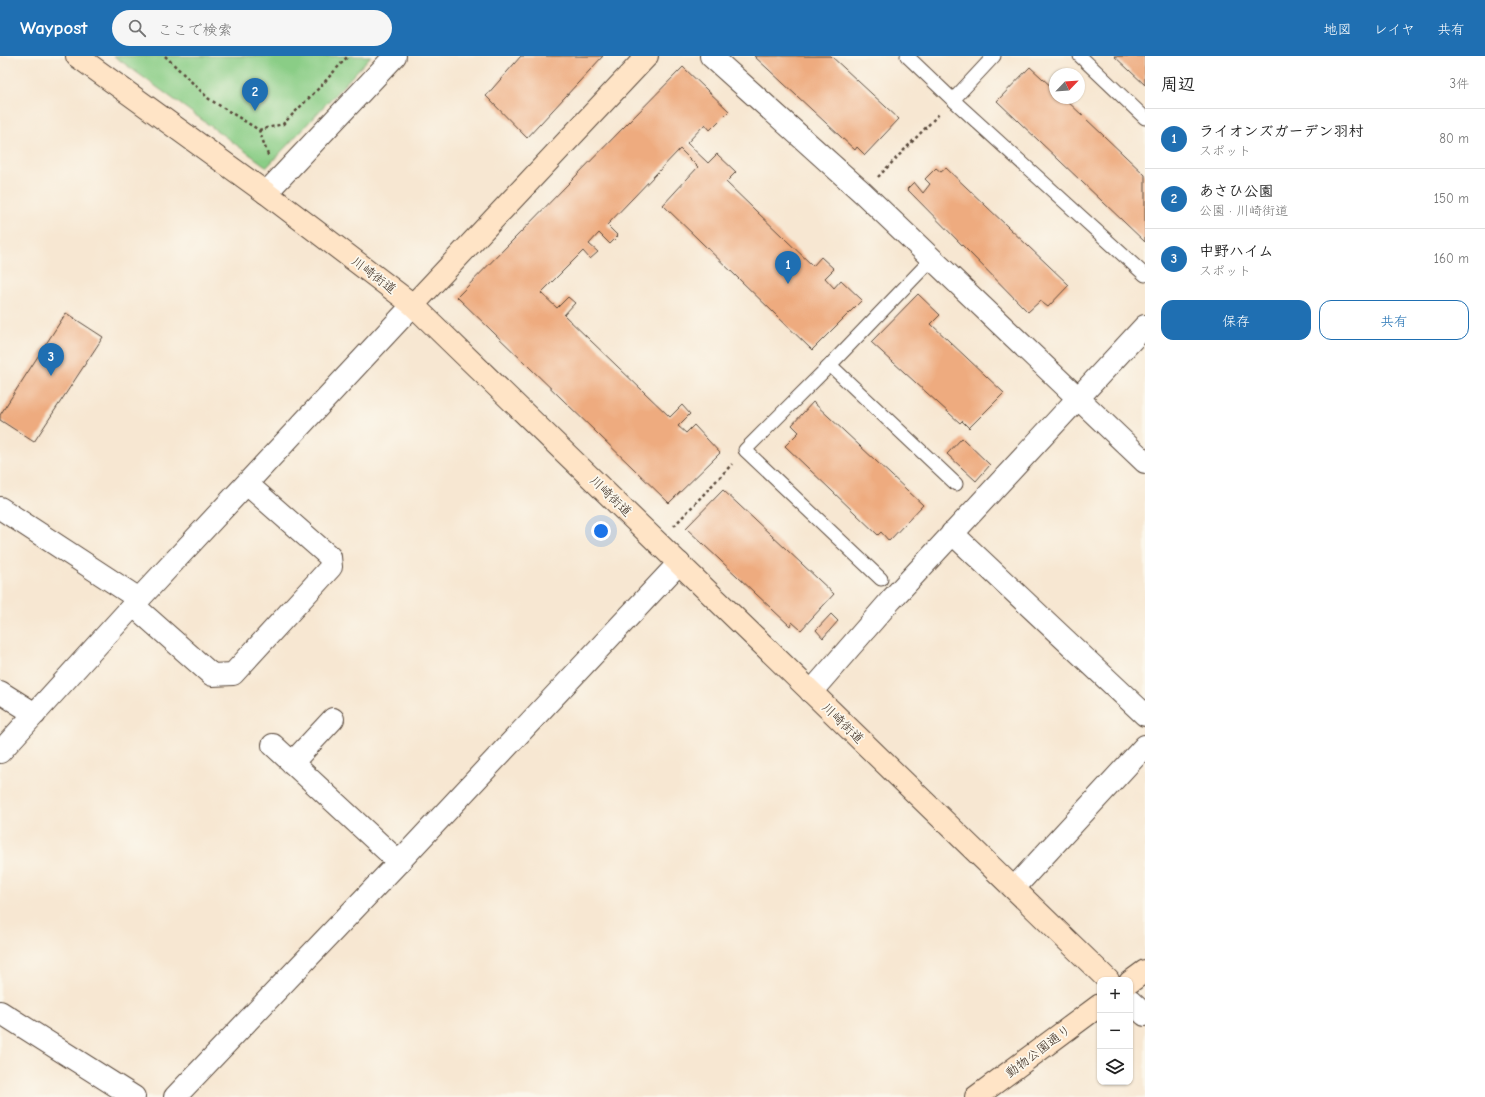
<!DOCTYPE html>
<html lang="ja">
<head>
<meta charset="utf-8">
<style>
	:root { --surface:#fff; --page:#f6f6f6; --text:#222; --muted:#767676; --line:#e0e0e0; --accent:#1f6fb2 }
	body { margin:0; font-family:"Comic Neue","Klee One",sans-serif; background:var(--page); color:var(--text) }
	.controls { position:absolute; right:12px; bottom:12px; display:grid; overflow:hidden; border-radius:8px; box-shadow:0 1px 3px #0004 }
	.controls button { width:36px; height:36px; display:grid; place-items:center; padding:0; border:0; border-bottom:1px solid var(--line); background:var(--surface); color:var(--text); font:20px sans-serif }
	.compass { position:absolute; left:1049px; top:12px; width:36px; height:36px; border-radius:50%; background:var(--surface); box-shadow:0 1px 3px #0004; rotate:65deg }
	.you { position:absolute; left:601px; top:475px; width:14px; height:14px; margin:-10px; border:3px solid #fff; border-radius:50%; background:#1a73e8; box-shadow:0 0 0 6px #1a73e833 }
	.badge { display:grid; place-items:center; width:26px; height:26px; border-radius:50%; background:var(--accent); color:#fff; font-size:13px; font-weight:700 }
	.pin { position:absolute; translate:-50% -33px; filter:drop-shadow(0 1px 2px #0008) }
	.pin::after { content:''; position:absolute; top:21px; width:14px; height:12px; background:inherit; clip-path:polygon(0 0,100% 0,50% 100%) }
	.list { margin:0; padding:0; list-style:none }
	h2 { display:flex; justify-content:space-between; align-items:center; height:52px; margin:0; padding:0 16px; font-size:17px }
	h2 small { font-size:13px; font-weight:400; color:var(--muted) }
	.list li { display:grid; grid-template-columns:26px 1fr auto; gap:12px; align-items:center; box-sizing:border-box; height:60px; padding:0 16px; border-top:1px solid var(--line) }
	.list b { display:block; font-size:15px; white-space:nowrap }
	.list p { margin:0; font-size:13px; white-space:nowrap; color:var(--muted) }
	.list em { font-size:13px; font-style:normal; color:var(--muted) }
	.actions { display:flex; gap:8px; padding:12px 16px }
	.actions a { flex:1; padding:9px 0; border:1px solid var(--accent); border-radius:12px; text-align:center; font-size:14px; color:var(--accent) }
	.actions .main { background:var(--accent); color:#fff }
	.icon { flex:none; width:22px; height:22px; fill:none; stroke:currentColor; stroke-width:2; stroke-linecap:round; stroke-linejoin:round }
	.map { position:relative; flex:none; width:1145px; height:1041px; overflow:hidden }
	header { display:flex; align-items:center; gap:24px; box-sizing:border-box; height:56px; padding:0 20px; background:var(--accent); color:#fff }
	header strong { font-size:19px }
	nav { display:flex; gap:22px; margin-inline-start:auto; font-size:14px }
	.search { width:280px; height:36px; background:var(--page); display:flex; align-items:center; gap:10px; box-sizing:border-box; padding:0 14px; border-radius:22px; color:var(--muted); font-size:15px }
	main { display:flex }
	aside { flex:1; background:var(--surface) }
	.map>svg:first-child { display:block }
</style>
</head>
<body>
<header>
<strong>Waypost</strong>
<div class="search"><svg class="icon" aria-label="search" viewBox="0 0 24 24"><circle cx="10" cy="10" r="6"/><path d="M15 15l6 6"/></svg>ここで検索</div>
<nav><a>地図</a><a>レイヤ</a><a>共有</a></nav>
</header>
<main>
<div class="map">
<svg width="1145" height="1041" viewBox="0 0 1145 1041">
	<rect width="100%" height="100%" fill="#fbf7ec"/>
	<filter id="ink" filterUnits="userSpaceOnUse"><feTurbulence type="fractalNoise" baseFrequency=".025" numOctaves="2"/><feDisplacementMap in="SourceGraphic" scale="8" xChannelSelector="R" yChannelSelector="G"/><feConvolveMatrix kernelMatrix="1 2 1 2 8 2 1 2 1" color-interpolation-filters="sRGB"/></filter>
	<filter id="wash" filterUnits="userSpaceOnUse"><feTurbulence type="fractalNoise" baseFrequency=".012" numOctaves="4" result="noise"/><feDisplacementMap in="SourceGraphic" scale="16" xChannelSelector="R" yChannelSelector="G"/><feGaussianBlur stdDeviation="0.9" result="paint"/><feColorMatrix in="noise" values="0 0 0 0 0 0 0 0 0 0 0 0 0 0 0 0 0 1.4 0 .05"/><feComposite in="paint" operator="in"/></filter>
	<g filter="url(#wash)">
		<rect width="100%" height="100%" fill="#f7e7d2"/>
		<!-- green -->
		<path fill="#8acd86" stroke="#627c52" d="M114,0H371L267,111Z"/>
		<g id="blocks">
			<!-- building -->
			<path fill="#eeab7f" d="M521,0H603L527,82L486,40Z
				M754,0H831L899,63L865,99L857,91L855,94Z
				M1114,0H1145V29Z
				M683,11L729,55L710,74L705,68L687,87L708,107L717,98L736,116L726,126L813,210L821,201L834,213L825,222L834,232L841,224L862,244L812,294L663,149L698,111L680,93L607,169L618,180L610,188L599,177L589,188L598,196L590,203L583,195L541,237L557,252L568,241L575,247L564,259L670,361L682,349L690,358L678,370L686,377L694,369L720,397L669,447L457,241Z
				M1030,11L1055,34V42H1064L1145,119V186L997,45Z
				M936,112L941,116L946,112L1069,229L1048,251L1040,245L1028,256L907,133L914,126L923,137L930,128L925,123Z
				M918,238L940,259L931,268L1004,337L969,372L962,365L960,367L871,286Z
				M66,257L103,281L34,386L0,364V359Z
				M813,346L923,449L889,485L881,476L878,479L785,390L799,376L792,369Z
				M962,382L990,409L976,425L947,398Z
				M723,434L834,538L801,574L792,566L790,570L686,472Z
				M831,558L838,565L823,582L816,574Z"/>
		</g>
	</g>
	<g filter="url(#ink)">
		<use href="#blocks" fill-opacity="0" stroke="#574639" stroke-width="1"/>
		<g fill="none" stroke-linecap="round" stroke-linejoin="round">
			<defs>
				<path id="lane" d="M907,0L953,44
					M994,0L953,44L1145,219
					M1080,0L1145,62
					M932,203L830,309L956,428
					M830,309L745,394L881,523"/>
				<path id="street" d="M711,0L863,137L1145,406
					M266,137L395,0
					M0,452L139,543
					M952,477L1145,659
					M133,549L212,619L233,618L331,511L330,501L247,428
					M0,636L35,658
					M811,636L891,544L1145,270
					M273,689L399,806
					M0,696L139,543L413,249
					M292,707L333,663
					M1014,832L1145,690
					M1130,945L1145,959
					M0,956L134,1041
					M175,1041L399,806L679,507"/>
				<path id="secondary" d="M77,0L266,137L413,249L1108,924
					M413,249L647,0
					M1130,926L1145,915
					M976,1041L1100,949"/>
			</defs>
			<!-- lane casing -->
			<use href="#lane" stroke="#574639" stroke-width="15"/>
			<!-- street casing -->
			<use href="#street" stroke="#574639" stroke-width="24"/>
			<!-- secondary casing -->
			<use href="#secondary" stroke="#574639" stroke-width="24"/>
			<!-- path -->
			<path stroke="#574639" stroke-width="2.5" stroke-dasharray="3 3" stroke-linecap="butt" d="M165,0L209,43L259,74L268,99L270,100
				M259,74L283,68L320,31L348,0
				M878,121L940,57
				M674,470L732,408"/>
			<!-- lane -->
			<use href="#lane" stroke="#fff" stroke-width="13"/>
			<!-- street -->
			<use href="#street" stroke="#fff" stroke-width="22"/>
			<!-- secondary -->
			<use href="#secondary" stroke="#ffe4c6" stroke-width="22"/>
		</g>
	</g>
	<g text-anchor="middle" dominant-baseline="central" stroke-width="3.5" stroke-linejoin="round" paint-order="stroke">
		<!-- street labels -->
		<g font-size="13" fill="#3b2a1e" stroke="#fbf7ec">
			<text transform="translate(374 219) rotate(37)">川崎街道</text>
			<text transform="translate(611 440) rotate(44)">川崎街道</text>
			<text transform="translate(843 667) rotate(44)">川崎街道</text>
			<text transform="translate(1038 995) rotate(-37)">動物公園通り</text>
		</g>
	</g>
</svg>
<div class="controls">
<button>+</button>
<button>−</button>
<button><svg class="icon" aria-label="layers" viewBox="0 0 24 24"><path d="M12 4l9 5-9 5-9-5zM3 14l9 5 9-5"/></svg></button>
</div>
<svg class="compass" viewBox="-18 -18 36 36"><path d="M0-13l5 13h-10z" fill="#e53935"/><path d="M0 13l5-13h-10z" fill="#767676"/></svg>
<div class="you"></div>
<div class="pin badge" style="left:788px;top:228px">1</div>
<div class="pin badge" style="left:255px;top:55px">2</div>
<div class="pin badge" style="left:51px;top:320px">3</div>
</div>
<aside>
<h2>周辺<small>3件</small></h2>
<ul class="list">
<li><span class="badge">1</span><div><b>ライオンズガーデン羽村</b><p>スポット</p></div><em>80 m</em></li>
<li><span class="badge">2</span><div><b>あさひ公園</b><p>公園 · 川崎街道</p></div><em>150 m</em></li>
<li><span class="badge">3</span><div><b>中野ハイム</b><p>スポット</p></div><em>160 m</em></li>
</ul>
<div class="actions"><a class="main">保存</a><a>共有</a></div>
</aside>
</main>
</body>
</html>
